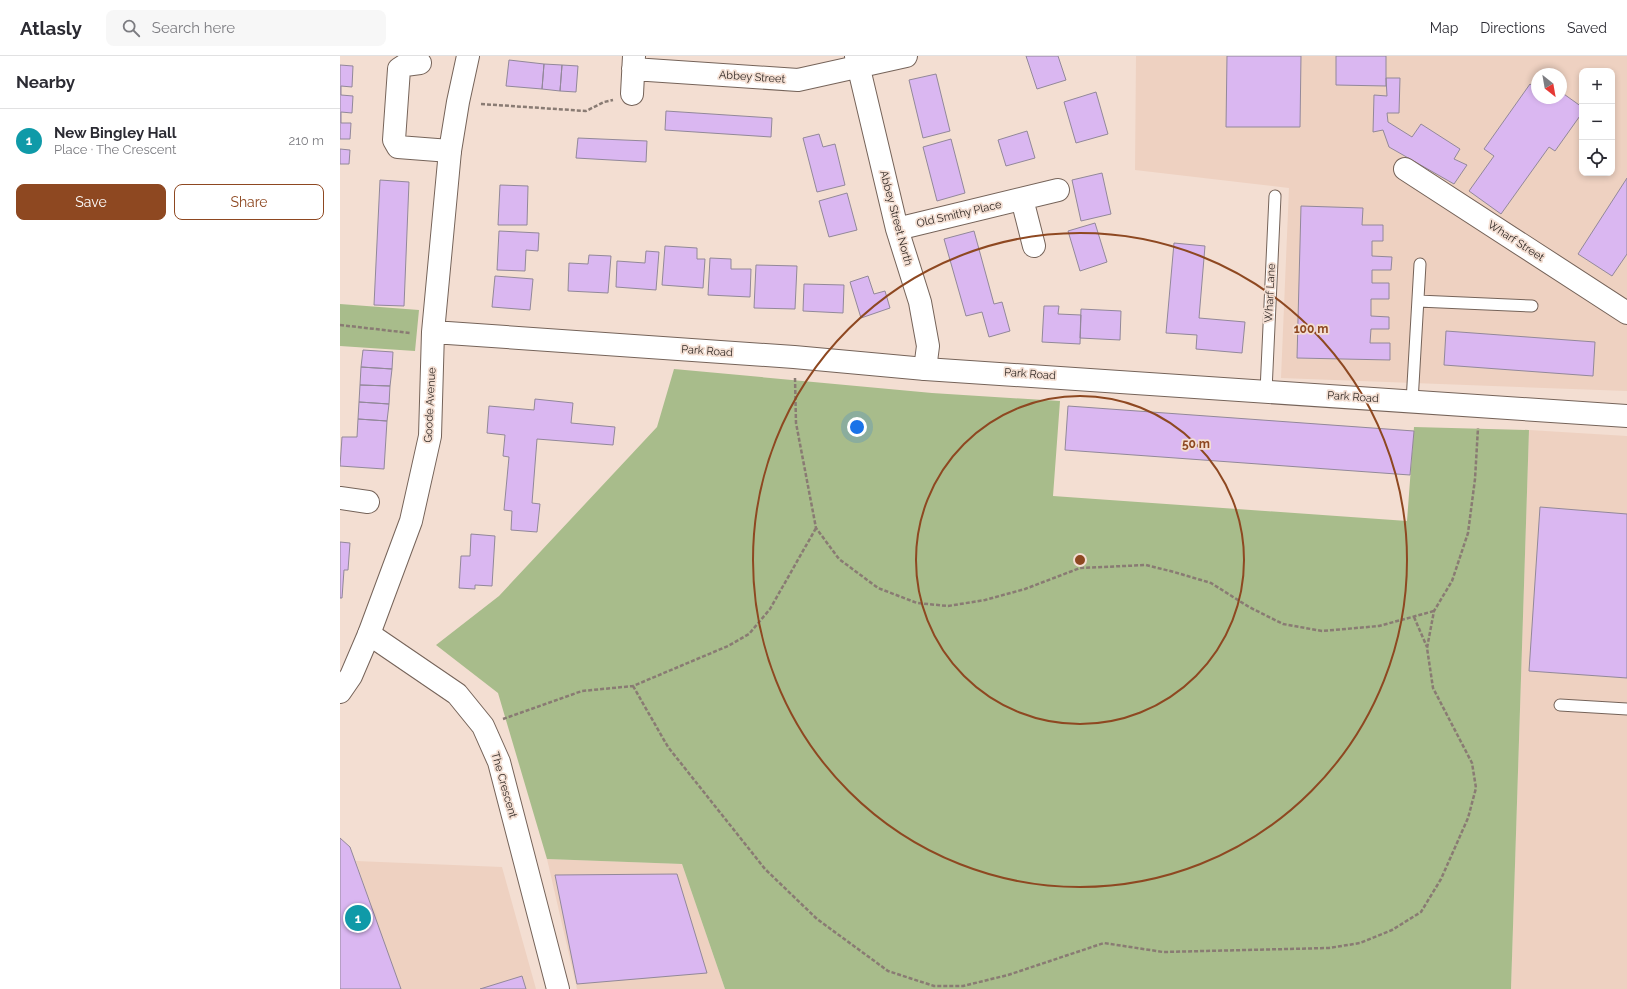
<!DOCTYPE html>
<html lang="en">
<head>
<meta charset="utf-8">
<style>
	:root { --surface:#fff; --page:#f7f7f7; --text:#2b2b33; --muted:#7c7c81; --line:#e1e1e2; --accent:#8e4821 }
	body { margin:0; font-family:Raleway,sans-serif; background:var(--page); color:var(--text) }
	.controls { position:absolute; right:12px; top:12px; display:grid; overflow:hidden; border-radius:8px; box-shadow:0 2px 6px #0003 }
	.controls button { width:36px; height:36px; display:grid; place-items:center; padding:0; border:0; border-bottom:1px solid var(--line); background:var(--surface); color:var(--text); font:20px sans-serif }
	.compass { position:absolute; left:1191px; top:12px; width:36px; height:36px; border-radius:50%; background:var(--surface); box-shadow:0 2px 6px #0003; rotate:149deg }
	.you { position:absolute; left:517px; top:371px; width:14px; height:14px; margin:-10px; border:3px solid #fff; border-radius:50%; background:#1a73e8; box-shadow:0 0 0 6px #1a73e833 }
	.badge { display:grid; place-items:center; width:26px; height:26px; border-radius:50%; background:var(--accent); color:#fff; font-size:13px; font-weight:700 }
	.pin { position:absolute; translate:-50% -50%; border:2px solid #fff; box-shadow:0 1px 4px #0006 }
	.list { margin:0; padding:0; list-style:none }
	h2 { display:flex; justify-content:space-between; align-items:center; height:52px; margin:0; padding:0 16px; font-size:17px }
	h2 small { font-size:13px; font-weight:400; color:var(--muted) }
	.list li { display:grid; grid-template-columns:26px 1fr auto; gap:12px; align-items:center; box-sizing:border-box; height:64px; padding:0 16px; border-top:1px solid var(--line) }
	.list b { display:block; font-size:15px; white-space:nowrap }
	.list p { margin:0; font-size:13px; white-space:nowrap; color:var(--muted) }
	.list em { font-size:13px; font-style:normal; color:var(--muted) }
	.actions { display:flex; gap:8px; padding:12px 16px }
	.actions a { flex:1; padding:9px 0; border:1px solid var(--accent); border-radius:8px; text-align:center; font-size:14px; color:var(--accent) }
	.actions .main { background:var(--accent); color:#fff }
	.icon { flex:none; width:22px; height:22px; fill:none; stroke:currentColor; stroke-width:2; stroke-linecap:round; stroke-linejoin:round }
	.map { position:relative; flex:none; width:1287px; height:933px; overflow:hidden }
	header { display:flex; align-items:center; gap:24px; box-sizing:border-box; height:56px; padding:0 20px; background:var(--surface); border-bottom:1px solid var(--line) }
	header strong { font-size:19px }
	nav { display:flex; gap:22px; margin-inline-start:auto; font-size:14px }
	.search { width:280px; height:36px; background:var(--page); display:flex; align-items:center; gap:10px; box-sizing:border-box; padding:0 14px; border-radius:8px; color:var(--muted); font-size:15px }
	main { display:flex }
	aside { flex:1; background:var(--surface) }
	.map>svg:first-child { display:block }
</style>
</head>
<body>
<header>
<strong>Atlasly</strong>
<div class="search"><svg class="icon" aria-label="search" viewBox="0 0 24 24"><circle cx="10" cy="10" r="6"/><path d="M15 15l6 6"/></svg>Search here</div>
<nav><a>Map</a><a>Directions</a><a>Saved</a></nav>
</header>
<main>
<aside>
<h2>Nearby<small></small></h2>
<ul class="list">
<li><span class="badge" style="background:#0f9aa8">1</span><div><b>New Bingley Hall</b><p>Place · The Crescent</p></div><em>210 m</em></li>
</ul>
<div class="actions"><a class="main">Save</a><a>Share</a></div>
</aside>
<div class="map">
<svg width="1287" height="933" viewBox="0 0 1287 933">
	<rect width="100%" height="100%" fill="#f3ded2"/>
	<!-- built -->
	<path fill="#eed1c1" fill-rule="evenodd" d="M796,0H1287V335L941,322L949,132L795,114ZM1242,15H1272V117H1242ZM1197,18H1221V42H1197Z
		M1189,374L1287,380V933H1171Z
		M207,803L342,808L385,933H237Z
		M16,805L162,811L196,933H59Z"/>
	<!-- green -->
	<path fill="#a8bc8b" d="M0,248L79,254L75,295L0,290Z
		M334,313L592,337L720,345L713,440L1067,465L1074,371L1189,374L1171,933H385L342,808L207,803L158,637L96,589L159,540L317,371Z"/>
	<!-- building -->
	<path fill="#dab7f1" stroke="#928899" d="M686,0H718L726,24L697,33Z
		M887,0H961L960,71H886Z
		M996,0H1046V30L996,29Z
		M169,4L204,8L202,33L166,30Z
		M204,8L222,9L220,35L202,33Z
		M0,9L13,10L12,31L1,30V39L13,40L12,57L1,56V67H11L10,83H0Z
		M222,9L238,10L236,36L220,35Z
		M596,18L610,75L583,82L569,24Z
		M1046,22H1060L1059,57H1047L1048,66L1072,81L1081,68L1120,93L1114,103L1127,109L1114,128L1049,91L1043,74L1033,76L1034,39L1047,40Z
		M1190,28L1197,33V42H1221V36L1242,51V57L1215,95L1209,91L1161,158L1129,135L1154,100L1144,93Z
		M756,36L768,78L736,87L724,46Z
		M326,55L432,62L431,81L325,74Z
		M687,75L695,102L666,110L658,84Z
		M479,78L483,91L495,88L505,129L477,136L463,82Z
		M238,82L307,85L306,106L236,102Z
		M611,83L625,137L597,145L583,91Z
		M0,93L10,94L9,108H0Z
		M762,117L771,158L741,165L732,124Z
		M1287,122V198L1272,220L1238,198Z
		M40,124L69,126L64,250L34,249Z
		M160,129L188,130L187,169H158Z
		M507,137L517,174L489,181L479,145Z
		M961,150L1023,152L1022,169H1043V185H1032V200L1052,201L1051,214H1032V227H1049V243H1031V260L1049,261V273H1031L1030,287H1050V304L957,302Z
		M755,167L767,206L740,215L728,175Z
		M159,175L199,177L198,195L186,194L185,215L157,214Z
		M634,175L654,248L662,246L670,275L649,281L642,256L626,260L604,183Z
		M834,187L865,190L859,262L905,266L902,297L856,293L857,279L826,277Z
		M325,190L357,192V203H365L363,232L322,229Z
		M306,195L319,196L316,234L276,231L277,205L305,207Z
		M249,199L271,200L268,237L228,235L229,207L248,208Z
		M370,202L391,203V213H411L410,241L368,239Z
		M416,209L457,210L455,253L414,252Z
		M155,220L193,223L190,254L152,251Z
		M528,220L534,238L545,235L550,252L521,262L510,226Z
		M464,228L504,229L503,257L463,255Z
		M704,250H719L718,258L741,259L740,288L702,286Z
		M741,253L781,255L780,284L740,282Z
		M1106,275L1255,286L1253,320L1104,309Z
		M23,294L53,296L52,313L21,311Z
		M21,311L52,313L50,330L20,329Z
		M20,329L50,330L49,348L19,346Z
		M195,343L233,347L231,367L275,371L273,389L197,383L192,447L200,448L197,476L171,474L172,455L164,454L169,401L163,400L165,379L147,377L149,350L194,354Z
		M19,346L49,348L47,365L18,363Z
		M728,350L1074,375L1070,419L725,394Z
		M18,363L47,365L44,413L0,410L2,381H17Z
		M1200,451L1287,458V622L1189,615Z
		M131,478L155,480L152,530L135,529V533L119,532L121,500H130Z
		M0,486L10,487L8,514H4L2,542H0Z
		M0,782L10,791L61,933H0Z
		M337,818L367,917L237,928L215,819Z
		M182,920L186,933H140Z"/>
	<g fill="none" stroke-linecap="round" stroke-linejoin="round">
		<defs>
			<path id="service" d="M1078,245L1192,250
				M926,335L935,140
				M1072,346L1080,208
				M1220,649L1287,653"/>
			<path id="minor" d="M516,0L557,173L580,246L588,290L585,313
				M80,7L65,9L59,13L54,84L58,91L110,95
				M293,13L458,24L566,0
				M292,38L294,0
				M1065,113L1287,257
				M682,143L694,190
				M557,173L718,134
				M0,442L28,446
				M29,578L117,638L143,670L159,706L218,933"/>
			<path id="tertiary" d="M93,276L454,301L585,313L1287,360
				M0,636L11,620L29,578L71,465L90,380L93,276L110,95L118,46L128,0"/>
		</defs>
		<!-- service casing -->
		<use href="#service" stroke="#756359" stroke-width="13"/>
		<!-- minor casing -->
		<use href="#minor" stroke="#756359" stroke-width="24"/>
		<!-- tertiary casing -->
		<use href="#tertiary" stroke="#756359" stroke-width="24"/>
		<!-- path -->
		<path stroke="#897b73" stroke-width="2.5" stroke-dasharray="4 2" stroke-linecap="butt" d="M141,48L246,55L264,46L273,44
			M0,269L70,277
			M455,322L456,367L476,472L499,503L538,532L577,547L608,550L645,544L685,533L740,512L806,509L834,516L871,527L909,551L943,568L982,575L1039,570L1094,555
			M1074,561L1087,591
			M293,630L328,691L425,813L477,863L548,915L594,930H623L668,919L764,887L823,896L989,892L1020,887L1052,874L1081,856L1101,823L1128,762L1136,732L1132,707L1093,632L1087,592L1094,555L1112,525L1128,477L1135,423L1138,372
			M163,663L242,635L293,630L388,590L409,578L430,553L476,472"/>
		<!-- service -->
		<use href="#service" stroke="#fff" stroke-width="11"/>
		<!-- minor -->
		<use href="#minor" stroke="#fff" stroke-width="22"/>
		<!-- tertiary -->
		<use href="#tertiary" stroke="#fff" stroke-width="22"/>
	</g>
	<!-- distance rings -->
	<g fill="none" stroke="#8e4821" stroke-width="2">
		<circle cx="740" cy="504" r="164"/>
		<circle cx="740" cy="504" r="327"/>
	</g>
	<g text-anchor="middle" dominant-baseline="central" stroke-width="3.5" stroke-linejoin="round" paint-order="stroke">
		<!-- street labels -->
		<g font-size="11" fill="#302824" stroke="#f3ded2">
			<text transform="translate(412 21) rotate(4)">Abbey Street</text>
			<text transform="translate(619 158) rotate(-13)">Old Smithy Place</text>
			<text transform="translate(556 162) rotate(75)">Abbey Street North</text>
			<text transform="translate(1176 185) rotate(33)">Wharf Street</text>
			<text transform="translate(930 237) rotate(-87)">Wharf Lane</text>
			<text transform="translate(367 295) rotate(4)">Park Road</text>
			<text transform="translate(690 318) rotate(4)">Park Road</text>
			<text transform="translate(1013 341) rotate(4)">Park Road</text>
			<text transform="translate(90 349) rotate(-87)">Goode Avenue</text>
			<text transform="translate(164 729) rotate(74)">The Crescent</text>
		</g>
	</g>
	<circle cx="740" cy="504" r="6" fill="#8e4821" stroke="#f3ded2" stroke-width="2"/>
	<g font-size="12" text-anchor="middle" font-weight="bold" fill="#8e4821" stroke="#f3ded2" stroke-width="3.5" stroke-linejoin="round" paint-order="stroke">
		<text x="971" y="277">100 m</text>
		<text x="856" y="392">50 m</text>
	</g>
</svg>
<div class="controls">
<button>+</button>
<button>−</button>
<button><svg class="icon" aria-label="locate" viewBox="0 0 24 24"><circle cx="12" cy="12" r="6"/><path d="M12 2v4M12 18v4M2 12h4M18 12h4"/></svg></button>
</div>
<svg class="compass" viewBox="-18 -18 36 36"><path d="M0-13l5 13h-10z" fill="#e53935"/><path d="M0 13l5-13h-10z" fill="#7c7c81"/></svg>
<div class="you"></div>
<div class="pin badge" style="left:18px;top:862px;background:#0f9aa8">1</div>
</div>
</main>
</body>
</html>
